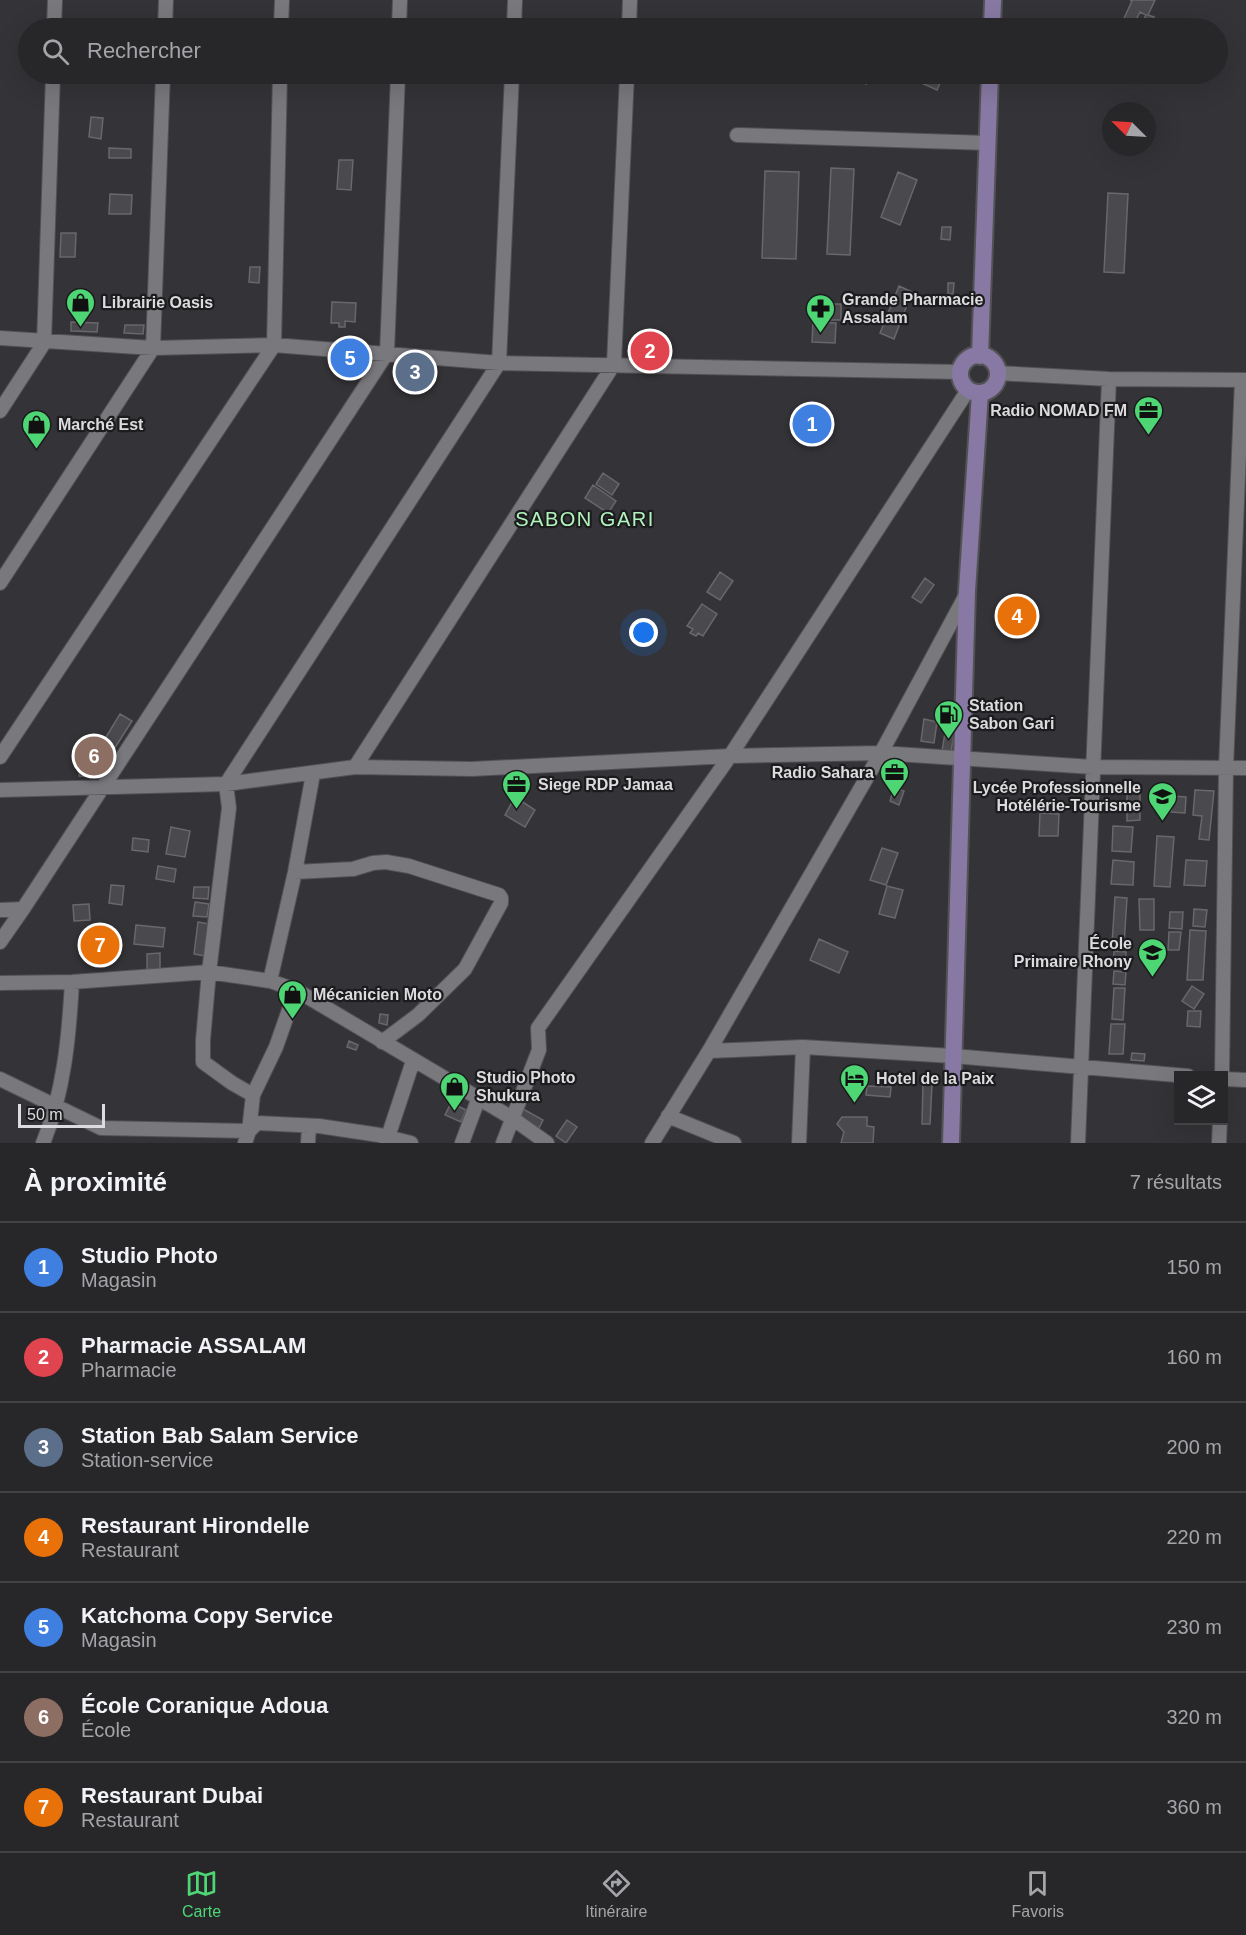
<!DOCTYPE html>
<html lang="fr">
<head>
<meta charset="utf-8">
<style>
	:root { --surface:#272629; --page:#2f2e31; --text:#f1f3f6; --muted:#a4a5a8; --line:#434346; --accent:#4ed675 }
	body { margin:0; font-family:Arial,sans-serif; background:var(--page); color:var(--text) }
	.controls { position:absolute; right:18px; bottom:18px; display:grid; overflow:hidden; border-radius:0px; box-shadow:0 6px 24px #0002 }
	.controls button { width:54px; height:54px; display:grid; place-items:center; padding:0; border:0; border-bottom:2px solid var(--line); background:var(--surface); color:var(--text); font:30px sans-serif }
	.compass { position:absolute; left:1102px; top:102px; width:54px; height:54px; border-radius:50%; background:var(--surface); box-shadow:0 6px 24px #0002; rotate:294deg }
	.scale { position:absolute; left:18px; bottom:15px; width:87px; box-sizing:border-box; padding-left:6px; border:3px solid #dcdbde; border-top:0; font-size:16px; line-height:21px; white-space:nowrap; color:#dcdbde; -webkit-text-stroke:4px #1c1b1d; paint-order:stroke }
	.you { position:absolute; left:644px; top:633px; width:21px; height:21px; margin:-15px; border:4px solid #fff; border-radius:50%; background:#1a73e8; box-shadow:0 0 0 9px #1a73e833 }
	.badge { display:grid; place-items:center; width:39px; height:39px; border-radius:50%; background:var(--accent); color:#fff; font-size:20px; font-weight:700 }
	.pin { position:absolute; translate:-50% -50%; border:3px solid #fff; box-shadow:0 2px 6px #0006 }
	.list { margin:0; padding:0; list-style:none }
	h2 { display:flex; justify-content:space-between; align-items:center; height:78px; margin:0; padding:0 24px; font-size:26px }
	h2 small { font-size:20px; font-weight:400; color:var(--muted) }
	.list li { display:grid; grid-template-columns:39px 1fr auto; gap:18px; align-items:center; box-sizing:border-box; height:90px; padding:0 24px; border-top:2px solid var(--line) }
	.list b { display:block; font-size:22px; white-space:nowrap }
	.list p { margin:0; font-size:20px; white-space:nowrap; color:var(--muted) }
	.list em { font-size:20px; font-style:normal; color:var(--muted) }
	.icon { flex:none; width:33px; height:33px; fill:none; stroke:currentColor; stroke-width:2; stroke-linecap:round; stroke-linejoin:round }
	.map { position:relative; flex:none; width:1246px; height:1143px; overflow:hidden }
	.search { position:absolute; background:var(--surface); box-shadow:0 6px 24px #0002; left:18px; right:18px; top:18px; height:66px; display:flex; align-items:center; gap:15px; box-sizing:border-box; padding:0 21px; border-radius:33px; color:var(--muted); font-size:22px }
	.sheet { height:708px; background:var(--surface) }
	nav { display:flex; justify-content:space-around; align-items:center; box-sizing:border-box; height:84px; border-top:2px solid var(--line); background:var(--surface); font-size:16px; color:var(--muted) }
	nav a { display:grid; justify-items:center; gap:3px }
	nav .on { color:var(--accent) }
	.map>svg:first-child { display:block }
</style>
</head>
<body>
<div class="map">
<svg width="1246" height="1143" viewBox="0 0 1246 1143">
	<rect width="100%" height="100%" fill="#343337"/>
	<!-- building -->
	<path fill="#4a494d" stroke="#69676c" stroke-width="1.5" fill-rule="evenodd" d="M1130,0H1155L1148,15L1154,17L1149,28H1124L1120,27L1132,1ZM1140,12L1146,15L1141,25L1135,22Z
		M798,74H815L810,83L796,76Z
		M850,74H871L866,84L849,76Z
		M921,74H944L937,90L917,81Z
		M91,117L103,118L101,139L89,137Z
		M109,148L131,149V158H109Z
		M339,160H353L351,190L337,189Z
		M831,168L854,169L850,255L827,254Z
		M765,171L799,172L796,259L762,258Z
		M898,172L917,180L900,225L881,217Z
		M1108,193L1128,194L1124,273L1104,272Z
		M110,194L132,195L131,214H109Z
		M942,227H951L950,240L941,239Z
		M61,233H76L75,257H60Z
		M250,267H260L259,283L249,282Z
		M948,283H954L953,294H948Z
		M899,286L912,292L894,339L880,333Z
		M332,302L356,303L355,322L345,321V327H339V323H331Z
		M814,304H841V320H814Z
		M71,322L98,323L97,332L71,331Z
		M813,322L836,323L835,343L812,342Z
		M125,325H144L143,334L124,333Z
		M813,405L828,414L817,433L802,424Z
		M603,473L619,484L612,495L596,484Z
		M593,485L616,501L608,513L585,498Z
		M720,572L733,581L720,600L707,592Z
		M925,578L934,585L921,603L912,597Z
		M702,604L717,614L703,636L698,633L696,636L690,633L693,629L687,626Z
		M120,714L132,721L111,754L100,747Z
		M924,719L937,722L934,743L921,741Z
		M945,733L954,734L951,752L942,751Z
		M88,745L104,757L98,764L82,752Z
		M81,763L97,765L96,777L79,776Z
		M894,788L904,791L899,805L890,801Z
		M1195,790L1214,791L1209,840L1199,839L1202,816L1193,815Z
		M1127,791H1140V820L1127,821Z
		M1172,796L1186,797L1185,813L1171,812Z
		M515,797L535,810L525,827L505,815Z
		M1040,813L1059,814L1058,836H1039Z
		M1113,826L1133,827L1131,852L1112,851Z
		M171,827L190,831L185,857L166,854Z
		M1157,836L1174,837L1170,887L1154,886Z
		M133,838L149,840L148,852L132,850Z
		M882,848L898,853L886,885L870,880Z
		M1113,860L1134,862L1133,885L1111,884Z
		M1186,860L1207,861L1205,886L1184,885Z
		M158,866L176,869L174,882L156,879Z
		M111,885L124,886L122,905L109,903Z
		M887,886L903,890L895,918L879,914Z
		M194,887H209L208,899L193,898Z
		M1115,897L1127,898L1124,945L1112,944Z
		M1139,899H1154V930H1140Z
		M195,902L209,904L207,917L193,916Z
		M89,904L90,920L74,921L73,905Z
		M1194,909L1207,910L1205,927L1193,926Z
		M1170,912H1183L1182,929L1169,928Z
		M198,922L210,924L205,956L194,954Z
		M93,924L111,928L106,954L87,950Z
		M136,925L165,928L163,947L134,944Z
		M1190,930L1206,931L1203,980H1187Z
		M1169,932H1181L1179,950H1168Z
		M819,939L848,952L839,973L810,960Z
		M1114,951L1126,952L1125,968L1113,967Z
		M160,953V969H147V954Z
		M1114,971L1126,972L1125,985L1113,984Z
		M1192,986L1204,994L1194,1009L1182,1001Z
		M1114,988H1125L1123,1020L1112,1019Z
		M1188,1011H1201L1200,1027L1187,1026Z
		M380,1014L388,1015L387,1025L379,1023Z
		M1111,1024H1125L1123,1054H1109Z
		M349,1041L358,1045L356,1050L347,1047Z
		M1132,1053L1145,1054L1144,1061L1131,1060Z
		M923,1084L932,1085L930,1124H922Z
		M867,1086L891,1087L890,1097L866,1095Z
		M451,1103L466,1110L461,1122L445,1115Z
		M523,1109L543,1120L539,1128L519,1117Z
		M842,1117H867V1126L874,1127L873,1143H841L844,1132L837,1124Z
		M567,1120L577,1127L566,1143L556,1136Z"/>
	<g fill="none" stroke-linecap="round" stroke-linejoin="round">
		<defs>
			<path id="minor" d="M54,28L55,0
				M165,28L166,0
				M281,28L282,0
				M399,28L400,0
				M514,28L515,0
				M629,28L630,0
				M737,135L988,143
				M0,338L153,348L274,345L499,363L960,372
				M997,373L1109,379L1246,380
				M0,411L44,343L53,74
				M0,583L153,348L163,74
				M0,757L274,345L280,74
				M355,767L614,364L627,74
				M0,790L226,784L355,767L472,769L730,756L881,753L1093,767L1246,768
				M295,872L353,869L373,863L386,862L409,866L499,895L501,898V903L465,969L418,1015L382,1042
				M0,910L23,909
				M0,942L23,909L387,353L398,74
				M270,981L295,872L313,774
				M0,983L72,982L209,972L270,981L296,990L512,1118L547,1143
				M709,1051L803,1047L953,1056L1188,1076
				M1222,1076L1226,768L1242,380
				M0,1079L101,1128L249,1131L257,1123L319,1126L379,1135L411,1143
				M1224,1079L1246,1080
				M253,1095L232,1083L203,1062V1040L209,972L229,808L226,784L499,363L512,74
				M668,1116L734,1143
				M43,1143C64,1093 69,1036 72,982
				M245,1143L249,1131L253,1095L276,1047L296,990
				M308,1143L309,1126
				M386,1143L413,1061
				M462,1143L478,1100
				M503,1143L539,1050L538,1028L730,756L968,390
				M652,1143L709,1051L881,753L967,593
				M799,1143L803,1047
				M1078,1143L1109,379
				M1219,1143L1220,1120"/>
			<path id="major" d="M992,28L993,0
				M960 374a19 19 0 1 1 38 0a19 19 0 1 1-38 0Z
				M980,356L990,74
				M951,1143L967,591L980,393"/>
		</defs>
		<!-- minor casing -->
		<use href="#minor" stroke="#525154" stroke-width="16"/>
		<!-- major casing -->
		<use href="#major" stroke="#525154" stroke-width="20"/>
		<!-- minor -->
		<use href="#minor" stroke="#79787d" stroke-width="14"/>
		<!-- major -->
		<use href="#major" stroke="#8779a3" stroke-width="16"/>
	</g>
	<!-- icons -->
	<defs>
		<symbol id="shop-pin" viewBox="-11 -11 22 30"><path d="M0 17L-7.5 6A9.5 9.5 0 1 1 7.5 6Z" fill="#4ed675" stroke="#1c1b1d"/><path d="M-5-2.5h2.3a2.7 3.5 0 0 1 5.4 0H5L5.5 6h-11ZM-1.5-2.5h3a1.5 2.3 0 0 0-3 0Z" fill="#111"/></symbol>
		<symbol id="pharmacy-pin" viewBox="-11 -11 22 30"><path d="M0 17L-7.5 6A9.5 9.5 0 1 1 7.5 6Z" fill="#4ed675" stroke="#1c1b1d"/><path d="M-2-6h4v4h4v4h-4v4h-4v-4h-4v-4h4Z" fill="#111"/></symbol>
		<symbol id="office-pin" viewBox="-11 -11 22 30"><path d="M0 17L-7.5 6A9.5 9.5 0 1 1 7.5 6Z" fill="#4ed675" stroke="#1c1b1d"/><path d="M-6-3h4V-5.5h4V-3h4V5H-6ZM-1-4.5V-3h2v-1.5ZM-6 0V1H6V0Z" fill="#111"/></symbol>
		<symbol id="fuel-pin" viewBox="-11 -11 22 30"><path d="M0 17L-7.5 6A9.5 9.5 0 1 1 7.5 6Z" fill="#4ed675" stroke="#1c1b1d"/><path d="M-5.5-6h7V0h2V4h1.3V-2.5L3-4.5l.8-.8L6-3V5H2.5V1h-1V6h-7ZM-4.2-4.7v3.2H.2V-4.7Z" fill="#111"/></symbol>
		<symbol id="school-pin" viewBox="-11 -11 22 30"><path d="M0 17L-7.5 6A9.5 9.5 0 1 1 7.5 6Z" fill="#4ed675" stroke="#1c1b1d"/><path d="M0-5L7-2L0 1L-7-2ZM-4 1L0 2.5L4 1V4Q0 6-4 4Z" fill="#111"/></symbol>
		<symbol id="hotel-pin" viewBox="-11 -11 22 30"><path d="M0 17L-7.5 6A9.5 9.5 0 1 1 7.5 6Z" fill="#4ed675" stroke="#1c1b1d"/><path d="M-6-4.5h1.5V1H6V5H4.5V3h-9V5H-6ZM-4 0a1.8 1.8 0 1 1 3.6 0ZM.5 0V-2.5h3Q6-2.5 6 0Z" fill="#111"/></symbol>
	</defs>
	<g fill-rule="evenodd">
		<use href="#shop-pin" x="64" y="286" width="33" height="45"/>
		<use href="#pharmacy-pin" x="804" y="292" width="33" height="45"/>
		<use href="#office-pin" x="1132" y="394" width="33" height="45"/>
		<use href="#shop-pin" x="20" y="408" width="33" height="45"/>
		<use href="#fuel-pin" x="932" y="698" width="33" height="45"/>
		<use href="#office-pin" x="878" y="756" width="33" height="45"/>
		<use href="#office-pin" x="500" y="768" width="33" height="45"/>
		<use href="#school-pin" x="1146" y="780" width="33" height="45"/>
		<use href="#school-pin" x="1136" y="936" width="33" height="45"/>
		<use href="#shop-pin" x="276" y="978" width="33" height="45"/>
		<use href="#hotel-pin" x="838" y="1062" width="33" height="45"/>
		<use href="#shop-pin" x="438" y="1070" width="33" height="45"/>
	</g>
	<g text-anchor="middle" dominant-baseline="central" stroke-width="4.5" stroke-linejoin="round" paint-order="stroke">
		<!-- poi labels -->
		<g font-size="16" font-weight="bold" fill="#dcdbde" stroke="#1c1b1d" text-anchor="start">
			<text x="842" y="299">Grande Pharmacie<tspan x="842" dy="18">Assalam</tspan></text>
			<text x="102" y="302">Librairie Oasis</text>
			<text x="1127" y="410" text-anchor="end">Radio NOMAD FM</text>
			<text x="58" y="424">Marché Est</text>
			<text x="969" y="705">Station<tspan x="969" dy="18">Sabon Gari</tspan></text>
			<text x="874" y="772" text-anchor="end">Radio Sahara</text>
			<text x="538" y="784">Siege RDP Jamaa</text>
			<text x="1141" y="787" text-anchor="end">Lycée Professionnelle<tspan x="1141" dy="18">Hotélérie-Tourisme</tspan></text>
			<text x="1132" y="943" text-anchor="end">École<tspan x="1132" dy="18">Primaire Rhony</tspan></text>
			<text x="313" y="994">Mécanicien Moto</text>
			<text x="476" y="1077">Studio Photo<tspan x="476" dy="18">Shukura</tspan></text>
			<text x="876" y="1078">Hotel de la Paix</text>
		</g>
		<!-- quarter labels -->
		<g font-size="20" letter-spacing="1.5" fill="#b1f3bd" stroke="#1c1b1d">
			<text x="585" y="519">SABON GARI</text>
		</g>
	</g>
</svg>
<div class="controls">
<button><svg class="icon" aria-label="layers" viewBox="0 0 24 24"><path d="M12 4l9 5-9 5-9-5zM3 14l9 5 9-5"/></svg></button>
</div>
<svg class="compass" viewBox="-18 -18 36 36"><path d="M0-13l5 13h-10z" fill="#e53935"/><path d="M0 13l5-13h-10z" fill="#a4a5a8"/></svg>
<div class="scale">50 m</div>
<div class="you"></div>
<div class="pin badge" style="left:812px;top:424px;background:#3f7fe0">1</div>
<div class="pin badge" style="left:650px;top:351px;background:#e0444e">2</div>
<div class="pin badge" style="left:415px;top:372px;background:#5c6f8a">3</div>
<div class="pin badge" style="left:1017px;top:616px;background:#e8710a">4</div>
<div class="pin badge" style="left:350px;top:358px;background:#3f7fe0">5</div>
<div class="pin badge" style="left:94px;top:756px;background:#8d6e63">6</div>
<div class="pin badge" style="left:100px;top:945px;background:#e8710a">7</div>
<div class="search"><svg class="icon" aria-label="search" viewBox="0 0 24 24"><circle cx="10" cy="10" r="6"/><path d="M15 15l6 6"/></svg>Rechercher</div>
</div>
<section class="sheet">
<h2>À proximité<small>7 résultats</small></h2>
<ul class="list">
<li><span class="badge" style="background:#3f7fe0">1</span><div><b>Studio Photo</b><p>Magasin</p></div><em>150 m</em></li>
<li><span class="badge" style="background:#e0444e">2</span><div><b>Pharmacie ASSALAM</b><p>Pharmacie</p></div><em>160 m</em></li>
<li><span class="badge" style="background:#5c6f8a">3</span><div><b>Station Bab Salam Service</b><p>Station-service</p></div><em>200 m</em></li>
<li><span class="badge" style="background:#e8710a">4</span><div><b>Restaurant Hirondelle</b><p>Restaurant</p></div><em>220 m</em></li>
<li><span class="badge" style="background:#3f7fe0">5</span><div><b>Katchoma Copy Service</b><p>Magasin</p></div><em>230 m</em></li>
<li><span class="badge" style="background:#8d6e63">6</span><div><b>École Coranique Adoua</b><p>École</p></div><em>320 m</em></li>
<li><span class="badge" style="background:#e8710a">7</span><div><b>Restaurant Dubai</b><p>Restaurant</p></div><em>360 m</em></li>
</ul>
</section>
<nav>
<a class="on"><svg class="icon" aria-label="map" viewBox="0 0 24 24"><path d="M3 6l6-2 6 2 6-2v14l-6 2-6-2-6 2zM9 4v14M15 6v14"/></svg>Carte</a>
<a><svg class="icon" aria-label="directions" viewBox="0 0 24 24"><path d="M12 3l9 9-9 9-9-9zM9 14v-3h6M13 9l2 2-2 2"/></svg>Itinéraire</a>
<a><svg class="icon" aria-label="saved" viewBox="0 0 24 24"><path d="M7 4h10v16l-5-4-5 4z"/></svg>Favoris</a>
</nav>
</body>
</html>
